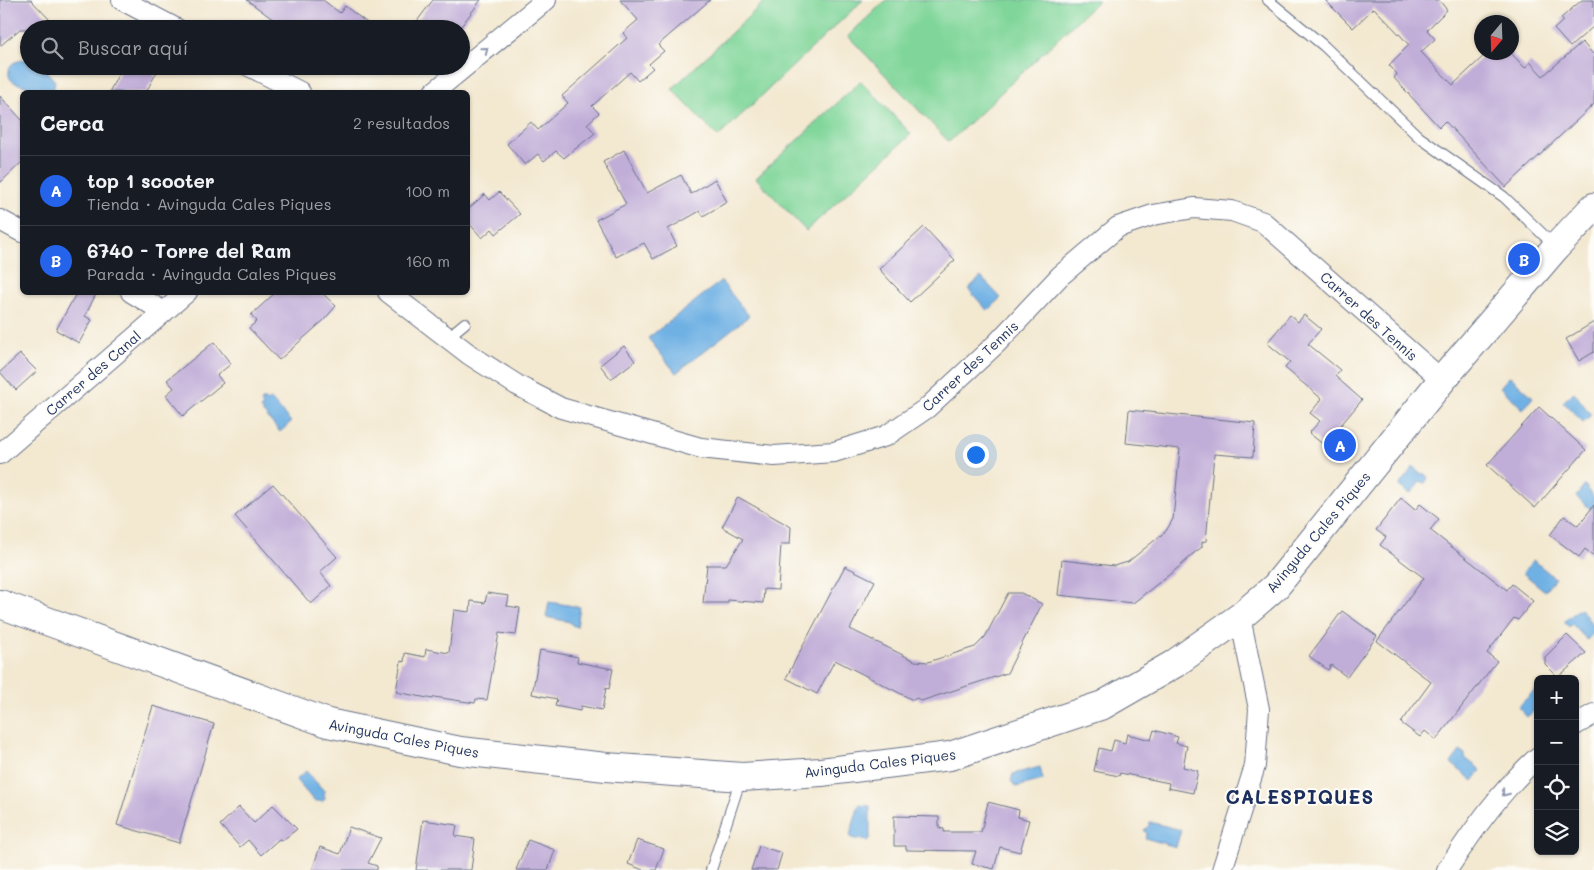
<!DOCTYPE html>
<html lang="es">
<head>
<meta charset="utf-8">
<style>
	:root { --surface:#171b24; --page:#242831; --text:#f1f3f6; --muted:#9ea1a6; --line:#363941; --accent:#2563eb }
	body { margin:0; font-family:Mali,sans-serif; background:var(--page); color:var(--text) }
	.controls { position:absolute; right:15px; bottom:15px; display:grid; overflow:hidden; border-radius:8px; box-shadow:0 1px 4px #0004 }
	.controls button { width:45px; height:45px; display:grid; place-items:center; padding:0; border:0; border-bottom:1px solid var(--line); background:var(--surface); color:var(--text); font:25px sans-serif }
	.compass { position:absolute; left:1474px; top:15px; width:45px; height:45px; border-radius:50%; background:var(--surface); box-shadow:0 1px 4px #0004; rotate:199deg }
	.you { position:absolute; left:975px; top:454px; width:18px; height:18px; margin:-12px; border:4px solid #fff; border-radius:50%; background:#1a73e8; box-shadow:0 0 0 8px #1a73e833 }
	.badge { display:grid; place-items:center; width:32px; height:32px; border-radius:50%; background:var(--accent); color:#fff; font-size:16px; font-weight:700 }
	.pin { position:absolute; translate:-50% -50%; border:2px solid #fff; box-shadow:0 1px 5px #0006 }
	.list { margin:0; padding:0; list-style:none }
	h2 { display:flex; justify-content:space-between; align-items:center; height:65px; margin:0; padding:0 20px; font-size:21px }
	h2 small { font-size:16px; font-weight:400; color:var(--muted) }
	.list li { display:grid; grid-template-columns:32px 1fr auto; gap:15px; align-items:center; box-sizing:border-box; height:70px; padding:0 20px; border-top:1px solid var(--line) }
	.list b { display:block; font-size:19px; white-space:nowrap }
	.list p { margin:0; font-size:16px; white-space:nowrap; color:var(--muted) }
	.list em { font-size:16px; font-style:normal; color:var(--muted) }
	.icon { flex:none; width:28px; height:28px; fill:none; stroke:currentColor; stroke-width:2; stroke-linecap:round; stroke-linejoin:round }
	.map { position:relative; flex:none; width:1594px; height:870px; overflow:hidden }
	.search { position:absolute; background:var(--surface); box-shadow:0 1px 4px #0004; left:20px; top:20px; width:450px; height:55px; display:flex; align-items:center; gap:12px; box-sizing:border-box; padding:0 18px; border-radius:28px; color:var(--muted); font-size:19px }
	.panel { position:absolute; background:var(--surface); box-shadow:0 1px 4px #0004; left:20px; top:90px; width:450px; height:205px; border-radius:8px }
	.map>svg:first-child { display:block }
</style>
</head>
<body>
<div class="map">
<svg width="1594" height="870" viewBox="0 0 1594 870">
	<rect width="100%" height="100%" fill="#fdfcf7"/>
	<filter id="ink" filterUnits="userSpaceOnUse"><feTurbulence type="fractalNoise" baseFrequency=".02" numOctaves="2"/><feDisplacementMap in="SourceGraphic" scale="10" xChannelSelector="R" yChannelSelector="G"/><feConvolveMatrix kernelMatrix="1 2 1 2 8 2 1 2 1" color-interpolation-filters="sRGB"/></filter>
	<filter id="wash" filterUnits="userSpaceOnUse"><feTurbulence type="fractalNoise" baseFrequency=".0096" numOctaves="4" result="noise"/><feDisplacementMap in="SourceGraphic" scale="20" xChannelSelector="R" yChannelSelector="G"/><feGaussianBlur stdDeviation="1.12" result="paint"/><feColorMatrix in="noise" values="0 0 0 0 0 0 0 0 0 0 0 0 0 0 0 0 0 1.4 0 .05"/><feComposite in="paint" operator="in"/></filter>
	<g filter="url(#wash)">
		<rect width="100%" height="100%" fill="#f3e8d0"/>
		<!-- green -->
		<path fill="#80d69a" stroke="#4e827c" d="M766,0H863L718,137L672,89Z
			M886,0H1099L949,142L848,36Z
			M861,81L911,134L806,231L756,178Z"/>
		<!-- water -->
		<path fill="#70b1e4" stroke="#4670a1" d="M29,58V66H47V72L55,81L53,92H29L26,86C18,84 7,82 9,71C9,67 10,66 13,63C18,60 24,61 29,58Z
			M981,277L1001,298L988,311L968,289Z
			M721,281L749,316L676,373L648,338Z
			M1510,376L1533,397L1523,409L1500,387Z
			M1574,392L1591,415L1583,422L1563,402Z
			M271,399L291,422L280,432L260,409L263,406L261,403L262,400H265L267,402Z
			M1413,467L1422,474H1425L1428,478L1425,483L1420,482L1410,494L1399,486Z
			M1585,485L1594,497V512L1576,497Z
			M1533,560L1555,578L1545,591L1523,573Z
			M549,602L580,607L577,627L572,625L570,622L546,617Z
			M1580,608L1594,627V632L1587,640L1572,624L1569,627L1564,622Z
			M1538,687V707L1527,717L1518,707Z
			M1460,751L1465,754V758L1481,770L1473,781L1451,763Z
			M1040,767L1043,780L1016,787L1011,781L1013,774Z
			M306,771L325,792L324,793L325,799L323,801H314L296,780Z
			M859,805L870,806V838L867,841L851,838L850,835Z
			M1150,822L1181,830L1176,847L1145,838L1147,834L1144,830L1149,826Z"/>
		<g id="blocks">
			<!-- building -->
			<path fill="#c1aed8" d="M0,0H31L49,19L39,29H20L0,46Z
				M247,0H323L340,13L345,6L375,29H286Z
				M433,0H481L459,29H411Z
				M620,0H710L658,45L664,51L649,64L653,68L638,81L630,72L592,106L599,113L587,124L595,133L564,158L556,151L544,161L538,154L525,165L507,144L531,122L538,130L568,103L562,96L627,38L623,33L638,20Z
				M1325,0H1439L1447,10L1427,30L1435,39L1421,52L1453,85L1488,52H1510L1525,68L1530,62L1543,76L1582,42L1594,55V104L1506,187L1445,121L1439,127L1394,78L1397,74L1389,65L1409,45L1401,36L1374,8L1353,28Z
				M1582,0H1594V26L1570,47L1554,29L1563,21L1561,18Z
				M123,66H160L146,92H109Z
				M0,96L22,120V162L0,183Z
				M624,150L647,193L681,175L691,194L715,179L727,202L703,216L700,211L668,229L677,246L653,259L644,243L616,257L596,220L626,204L603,162Z
				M499,192L520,214L496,234L492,229L482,238L468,222V209L485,194L490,200Z
				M924,227L955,260L910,302L879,269Z
				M77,292H97L85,316L92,320L79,343L56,330Z
				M276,292H321L336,306L323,321L279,360L249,328L257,321L251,315Z
				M1290,315L1298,322L1304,315L1321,329L1308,344L1340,370L1335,376L1362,400L1324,445L1309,433L1320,421L1310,413L1322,399L1285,368L1290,362L1267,343Z
				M1594,322V352L1579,361L1566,339Z
				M214,342L231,364L217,375L223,383L183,416L166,395L174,388L167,380Z
				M624,346L635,361L611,379L600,365Z
				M20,354L37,371L16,390L0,372Z
				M1539,407L1586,450L1535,508L1487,465Z
				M1129,410L1255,423L1253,457L1214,454L1206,541L1202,542V547L1189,557V558L1179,567L1133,603L1058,595L1062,560L1114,566L1128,562L1166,531L1173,519L1180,449L1126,443Z
				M273,484L337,557L320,572L331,586L311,604L235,516Z
				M738,497L791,527L790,544H781L778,590L764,589L763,603L728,600V603H703L707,565H726L743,539L722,527Z
				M1401,498L1415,510L1420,504L1439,519L1430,530L1507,590L1512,584L1533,601L1518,620L1514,618L1487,653L1497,661L1436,740L1425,731L1420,737L1401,723L1431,682L1377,641L1424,578L1380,545L1386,537L1376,530Z
				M1594,505V556L1585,549L1579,557L1550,535L1564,516L1578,526Z
				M845,566L875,581L850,629L915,661L928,662L975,647L985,637L1008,593H1021L1042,604L1007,673L921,701L917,698L913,700L835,660L817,694L786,678Z
				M487,593L509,596L507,606L520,608L516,635L499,633L487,700L476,699L475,703L434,697L433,699L396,692L401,661L404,662L405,653L425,657L426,649L449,653L454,610L470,612L471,601L485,603Z
				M1342,611L1377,636L1347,677L1331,665L1328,670L1309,656Z
				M1567,635L1586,653L1558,677L1545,664V657Z
				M540,650L578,657L577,662L613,669L609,689L606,688L602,710L581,706L580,711L555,706L557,699L532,694Z
				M153,706L214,724L179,843L117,825Z
				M1154,730L1178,737L1176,743L1187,746L1183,767L1198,771L1193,793L1168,788L1169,783L1120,773L1119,776L1094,771L1099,748L1111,751L1114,740L1125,743L1127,734L1151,740Z
				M988,802L1019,810L1018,817L1029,820L1020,852L1000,847L994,869L972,864L976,851L906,850V846H894V816L939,817V828L944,829V832H981Z
				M273,805L297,829L283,840L279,839L261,855L248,840L240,847L220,825L239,807L254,823Z
				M423,820L457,825L455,836L475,839L471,870H416Z
				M349,827L381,838L368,863L377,866V870H312L320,847L340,854Z
				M528,840L555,850L548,870H516Z
				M637,840L664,849L656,870H643L628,864Z
				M759,846L782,853L777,870H751Z"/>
		</g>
	</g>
	<g filter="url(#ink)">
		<use href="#blocks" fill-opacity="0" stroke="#677086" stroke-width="1"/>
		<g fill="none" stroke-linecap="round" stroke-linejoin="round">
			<defs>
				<path id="lane" d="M1268,0L1324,46L1419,137L1504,197L1555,246
					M448,337L465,323
					M711,870L741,778"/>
				<path id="street" d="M122,0L177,29
					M249,66L300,92
					M434,92L546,0
					M0,220L22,232
					M131,292L164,312
					M388,292L470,355L517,385L561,408L701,448L774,456L834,452L886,436L927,408L997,343L1060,276L1118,227L1153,215L1194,208L1232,211L1263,222L1442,380
					M0,454L187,292
					M1575,725L1594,714
					M1222,870L1255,766L1259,709L1240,617
					M1447,870C1473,830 1502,789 1538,757"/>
				<path id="secondary" d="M0,604L328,723L460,751L606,767L742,777L821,772L950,756L1103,705L1174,664L1240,617L1276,586L1442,380L1556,247L1594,207"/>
			</defs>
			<!-- lane casing -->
			<use href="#lane" stroke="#677086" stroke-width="12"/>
			<!-- street casing -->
			<use href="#street" stroke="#677086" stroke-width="22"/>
			<!-- secondary casing -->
			<use href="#secondary" stroke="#677086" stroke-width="30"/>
			<!-- lane -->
			<use href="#lane" stroke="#fff" stroke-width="10"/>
			<!-- street -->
			<use href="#street" stroke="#fff" stroke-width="20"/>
			<!-- secondary -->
			<use href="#secondary" stroke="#fff" stroke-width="28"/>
		</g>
		<!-- one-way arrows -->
		<defs><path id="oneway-chevron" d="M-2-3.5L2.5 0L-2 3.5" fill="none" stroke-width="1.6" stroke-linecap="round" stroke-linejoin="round" transform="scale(1.25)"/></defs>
		<g stroke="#8d97ae">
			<use href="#oneway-chevron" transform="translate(485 50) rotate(-39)"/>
			<use href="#oneway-chevron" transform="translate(1505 793) rotate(129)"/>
		</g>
	</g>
	<g text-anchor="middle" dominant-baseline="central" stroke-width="4" stroke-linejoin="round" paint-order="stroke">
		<!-- street labels -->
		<g font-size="14" fill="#1b2f5e" stroke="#fdfcf7">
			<text transform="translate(1369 316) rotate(42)">Carrer des Tennis</text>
			<text transform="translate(970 366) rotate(-43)">Carrer des Tennis</text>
			<text transform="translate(93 373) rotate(-41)">Carrer des Canal</text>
			<text transform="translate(1318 532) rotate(-50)">Avinguda Cales Piques</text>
			<text transform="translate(404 738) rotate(11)">Avinguda Cales Piques</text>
			<text transform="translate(880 763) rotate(-7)">Avinguda Cales Piques</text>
		</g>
		<!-- district labels -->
		<g font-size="19" font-weight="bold" letter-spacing="1" fill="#1b2f5e" stroke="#fdfcf7">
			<text x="1300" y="796">CALESPIQUES</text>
		</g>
	</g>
</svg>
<div class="controls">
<button>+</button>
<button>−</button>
<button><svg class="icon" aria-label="locate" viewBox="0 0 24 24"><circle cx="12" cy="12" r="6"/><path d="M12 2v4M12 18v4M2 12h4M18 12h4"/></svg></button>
<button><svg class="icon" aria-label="layers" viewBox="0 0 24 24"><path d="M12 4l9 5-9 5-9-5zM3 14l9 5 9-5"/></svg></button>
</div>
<svg class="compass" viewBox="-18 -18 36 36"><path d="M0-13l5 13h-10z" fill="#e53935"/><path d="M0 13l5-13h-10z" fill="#9ea1a6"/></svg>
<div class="you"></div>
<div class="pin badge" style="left:1340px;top:445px">A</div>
<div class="pin badge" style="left:1524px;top:259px">B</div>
<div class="search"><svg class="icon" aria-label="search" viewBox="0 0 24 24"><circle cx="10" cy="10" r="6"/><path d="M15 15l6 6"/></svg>Buscar aquí</div>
<section class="panel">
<h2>Cerca<small>2 resultados</small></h2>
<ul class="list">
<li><span class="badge">A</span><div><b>top 1 scooter</b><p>Tienda · Avinguda Cales Piques</p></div><em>100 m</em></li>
<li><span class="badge">B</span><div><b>6740 - Torre del Ram</b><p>Parada · Avinguda Cales Piques</p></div><em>160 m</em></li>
</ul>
</section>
</div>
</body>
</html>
